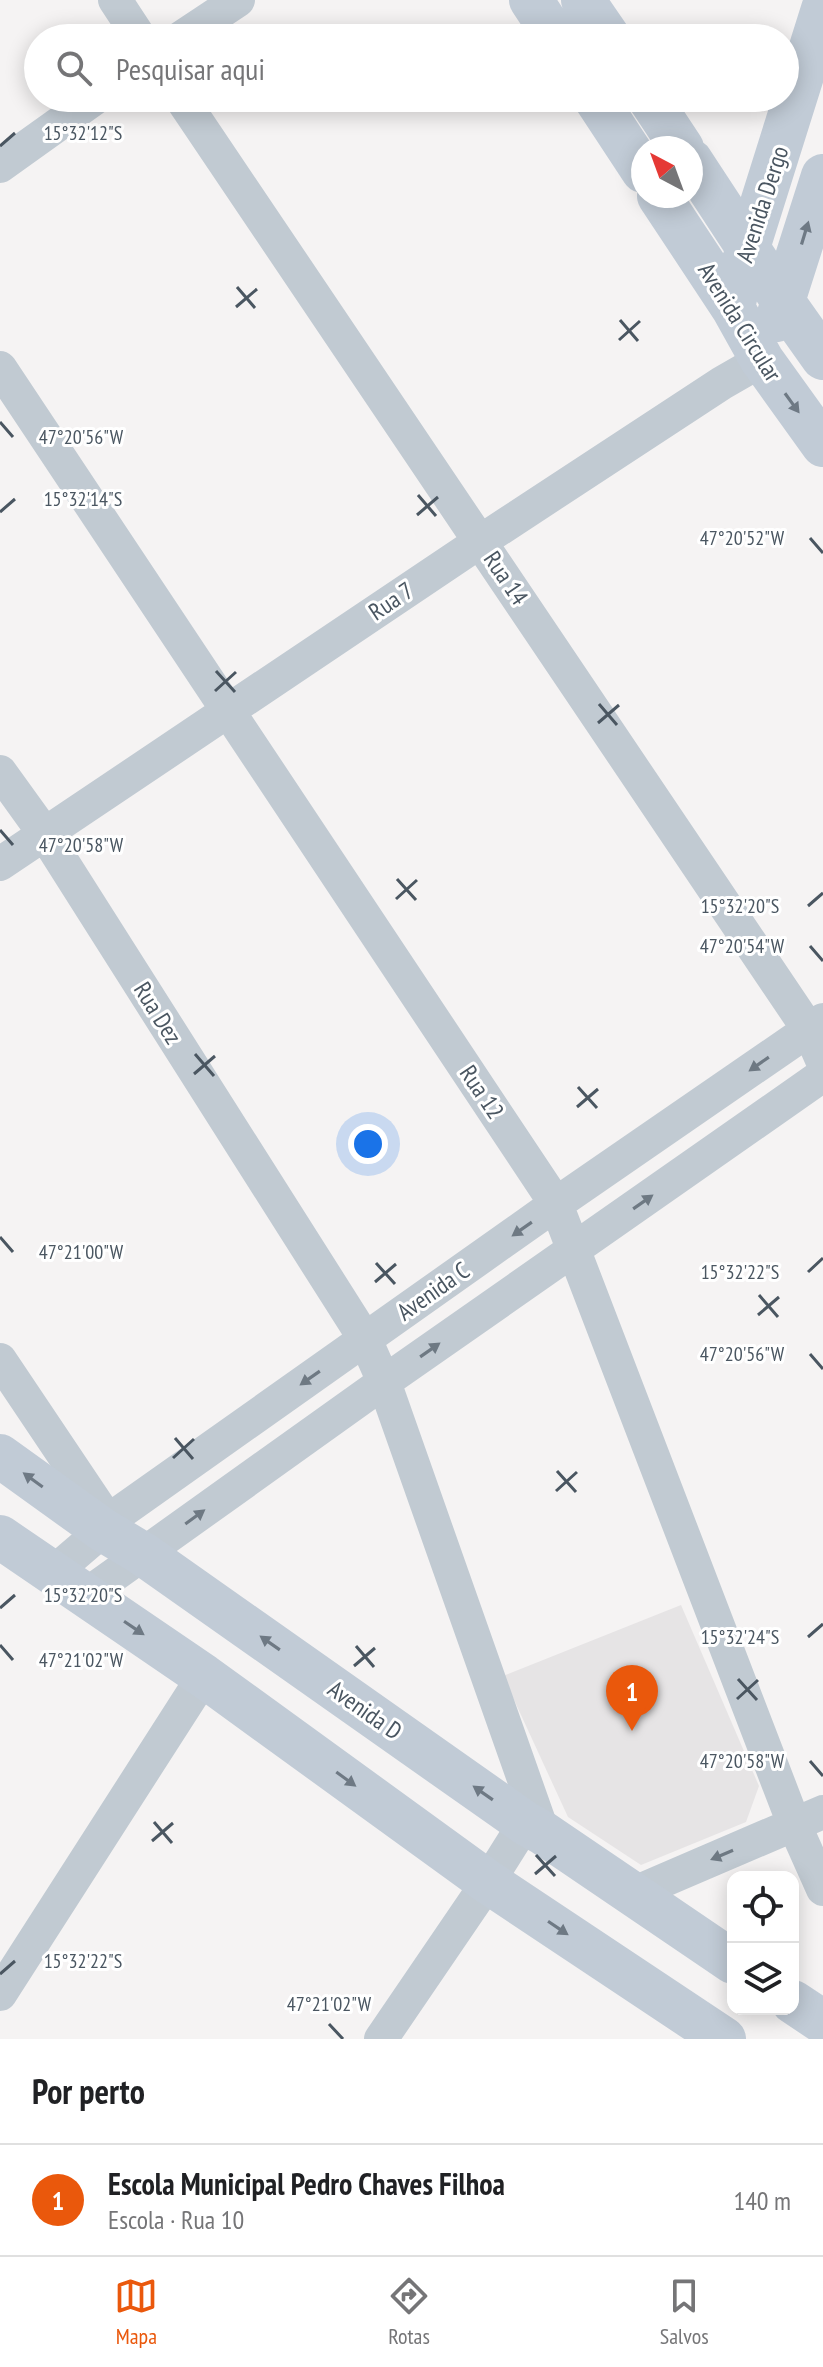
<!DOCTYPE html>
<html lang="pt">
<head>
<meta charset="utf-8">
<style>
	:root { --surface:#fff; --page:#f6f6f6; --text:#202124; --muted:#757577; --line:#e0e0e0; --accent:#ea580c }
	body { margin:0; font-family:"PT Sans Narrow",sans-serif; background:var(--page); color:var(--text) }
	.controls { position:absolute; right:24px; bottom:24px; display:grid; overflow:hidden; border-radius:16px; box-shadow:0 4px 20px #0003 }
	.controls button { width:72px; height:72px; display:grid; place-items:center; padding:0; border:0; border-bottom:2px solid var(--line); background:var(--surface); color:var(--text); font:40px sans-serif }
	.compass { position:absolute; left:631px; top:136px; width:72px; height:72px; border-radius:50%; background:var(--surface); box-shadow:0 4px 20px #0003; rotate:319deg }
	.you { position:absolute; left:368px; top:1144px; width:28px; height:28px; margin:-20px; border:6px solid #fff; border-radius:50%; background:#1a73e8; box-shadow:0 0 0 12px #1a73e833 }
	.badge { display:grid; place-items:center; width:52px; height:52px; border-radius:50%; background:var(--accent); color:#fff; font-size:26px; font-weight:700 }
	.pin { position:absolute; translate:-50% -66px; filter:drop-shadow(0 2px 4px #0008) }
	.pin::after { content:''; position:absolute; top:42px; width:28px; height:24px; background:inherit; clip-path:polygon(0 0,100% 0,50% 100%) }
	.list { margin:0; padding:0; list-style:none }
	h2 { display:flex; justify-content:space-between; align-items:center; height:104px; margin:0; padding:0 32px; font-size:34px }
	h2 small { font-size:26px; font-weight:400; color:var(--muted) }
	.list li { display:grid; grid-template-columns:52px 1fr auto; gap:24px; align-items:center; box-sizing:border-box; height:112px; padding:0 32px; border-top:2px solid var(--line) }
	.list b { display:block; font-size:30px; white-space:nowrap }
	.list p { margin:0; font-size:26px; white-space:nowrap; color:var(--muted) }
	.list em { font-size:26px; font-style:normal; color:var(--muted) }
	.icon { flex:none; width:44px; height:44px; fill:none; stroke:currentColor; stroke-width:2; stroke-linecap:round; stroke-linejoin:round }
	.map { position:relative; flex:none; width:823px; height:2039px; overflow:hidden }
	.search { position:absolute; background:var(--surface); box-shadow:0 4px 20px #0003; left:24px; right:24px; top:24px; height:88px; display:flex; align-items:center; gap:20px; box-sizing:border-box; padding:0 28px; border-radius:44px; color:var(--muted); font-size:30px }
	.sheet { height:216px; background:var(--surface) }
	nav { display:flex; justify-content:space-around; align-items:center; box-sizing:border-box; height:112px; border-top:2px solid var(--line); background:var(--surface); font-size:22px; color:var(--muted) }
	nav a { display:grid; justify-items:center; gap:4px }
	nav .on { color:var(--accent) }
	.map>svg:first-child { display:block }
</style>
</head>
<body>
<div class="map">
<svg width="823" height="2039" viewBox="0 0 823 2039">
	<rect width="100%" height="100%" fill="#f5f3f3"/>
	<!-- education -->
	<path fill="#e6e4e5" d="M681,1605L759,1786L746,1822L641,1865L568,1817L503,1676Z"/>
	<g fill="none" stroke-linecap="round" stroke-linejoin="round">
		<!-- street -->
		<path stroke="#c1cad2" stroke-width="34" d="M115,0L140,38
			M181,38L238,0
			M181,98L809,1030L823,1062
			M0,166L95,98
			M0,368L556,1204L794,1824L823,1889
			M0,772L44,833L365,1339L384,1382L543,1833
			M0,864L481,541L722,383L762,360
			M0,1360L108,1521
			M53,1573L103,1530L108,1521L556,1204L823,1020
			M86,1595L384,1382L823,1075
			M632,1894L823,1812
			M0,1994L204,1676
			M381,2039L488,1882L525,1823"/>
		<!-- secondary -->
		<path stroke="#c1cbd6" stroke-width="44" d="M531,0L556,38
			M583,0L609,38
			M595,98L643,171
			M649,98L682,148
			M691,161L784,303L823,358
			M659,196L733,308L762,360L823,445
			M733,308L741,270L823,9
			M777,320L823,176
			M0,1456L103,1530L143,1554L525,1823L543,1833L733,1962
			M0,1537L204,1676L488,1882L724,2039
			M793,2002L823,2022"/>
	</g>
	<!-- one-way arrows -->
	<defs><path id="oneway-solid" d="M-6-.8H1V-3.2L6.5 0L1 3.2V.8H-6Z" transform="scale(2)"/></defs>
	<g fill="#6e7984">
		<use href="#oneway-solid" transform="translate(805 233) rotate(-73)"/>
		<use href="#oneway-solid" transform="translate(792 403) rotate(54)"/>
		<use href="#oneway-solid" transform="translate(33 1480) rotate(-144)"/>
		<use href="#oneway-solid" transform="translate(134 1628) rotate(34)"/>
		<use href="#oneway-solid" transform="translate(270 1643) rotate(-145)"/>
		<use href="#oneway-solid" transform="translate(346 1779) rotate(36)"/>
		<use href="#oneway-solid" transform="translate(483 1793) rotate(-145)"/>
		<use href="#oneway-solid" transform="translate(558 1928) rotate(34)"/>
	</g>
	<g fill="#6e7983">
		<use href="#oneway-solid" transform="translate(759 1064) rotate(145)"/>
		<use href="#oneway-solid" transform="translate(643 1202) rotate(-35)"/>
		<use href="#oneway-solid" transform="translate(522 1229) rotate(145)"/>
		<use href="#oneway-solid" transform="translate(430 1350) rotate(-35)"/>
		<use href="#oneway-solid" transform="translate(310 1378) rotate(145)"/>
		<use href="#oneway-solid" transform="translate(195 1517) rotate(-36)"/>
		<use href="#oneway-solid" transform="translate(722 1855) rotate(157)"/>
	</g>
	<!-- ticks -->
	<path fill="none" stroke="#4a5661" stroke-width="3" d="M0,146L15,133M237,287L255,308M236,307L257,289M620,320L638,341M619,340L640,321M0,422L13,437M418,495L436,516M0,512L15,499M417,515L438,497M810,538L823,553M216,671L235,692M215,691L236,672M599,704L617,725M598,723L619,705M0,830L13,845M397,879L416,900M396,899L417,880M808,906L823,893M810,946L823,961M195,1054L214,1076M194,1074L215,1056M578,1087L597,1108M577,1107L598,1089M0,1237L13,1252M376,1263L395,1284M808,1272L823,1258M375,1282L396,1264M759,1295L778,1317M758,1315L779,1297M810,1354L823,1369M175,1438L193,1459M173,1458L194,1439M557,1471L576,1492M556,1491L577,1472M0,1608L15,1595M808,1637L823,1624M0,1645L13,1660M356,1646L374,1667M354,1666L375,1648M738,1679L757,1700M737,1699L758,1680M810,1761L823,1776M154,1822L172,1843M152,1841L173,1823M536,1855L555,1876M535,1874L556,1856M0,1974L15,1961M329,2024L343,2039"/>
	<g text-anchor="middle" dominant-baseline="central" stroke-width="6" stroke-linejoin="round" paint-order="stroke">
		<!-- street labels -->
		<g font-size="24" fill="#4a5661" stroke="#fff">
			<text transform="translate(762 204) rotate(-72)">Avenida Dergo</text>
			<text transform="translate(740 322) rotate(58)">Avenida Circular</text>
			<text transform="translate(506 578) rotate(56)">Rua 14</text>
			<text transform="translate(391 601) rotate(-34)">Rua 7</text>
			<text transform="translate(158 1013) rotate(58)">Rua Dez</text>
			<text transform="translate(482 1092) rotate(56)">Rua 12</text>
			<text transform="translate(433 1291) rotate(-35)">Avenida C</text>
			<text transform="translate(365 1710) rotate(35)">Avenida D</text>
		</g>
	</g>
	<g font-size="20" text-anchor="middle" fill="#4a5661" stroke="#fff" stroke-width="6" stroke-linejoin="round" paint-order="stroke">
		<text x="83" y="140">15°32'12"S</text>
		<text x="81" y="444">47°20'56"W</text>
		<text x="83" y="506">15°32'14"S</text>
		<text x="742" y="545">47°20'52"W</text>
		<text x="81" y="852">47°20'58"W</text>
		<text x="740" y="913">15°32'20"S</text>
		<text x="742" y="953">47°20'54"W</text>
		<text x="81" y="1259">47°21'00"W</text>
		<text x="740" y="1279">15°32'22"S</text>
		<text x="742" y="1361">47°20'56"W</text>
		<text x="83" y="1602">15°32'20"S</text>
		<text x="740" y="1644">15°32'24"S</text>
		<text x="81" y="1667">47°21'02"W</text>
		<text x="742" y="1768">47°20'58"W</text>
		<text x="83" y="1968">15°32'22"S</text>
		<text x="329" y="2011">47°21'02"W</text>
	</g>
</svg>
<div class="controls">
<button><svg class="icon" aria-label="locate" viewBox="0 0 24 24"><circle cx="12" cy="12" r="6"/><path d="M12 2v4M12 18v4M2 12h4M18 12h4"/></svg></button>
<button><svg class="icon" aria-label="layers" viewBox="0 0 24 24"><path d="M12 4l9 5-9 5-9-5zM3 14l9 5 9-5"/></svg></button>
</div>
<svg class="compass" viewBox="-18 -18 36 36"><path d="M0-13l5 13h-10z" fill="#e53935"/><path d="M0 13l5-13h-10z" fill="#757577"/></svg>
<div class="you"></div>
<div class="pin badge" style="left:632px;top:1731px">1</div>
<div class="search"><svg class="icon" aria-label="search" viewBox="0 0 24 24"><circle cx="10" cy="10" r="6"/><path d="M15 15l6 6"/></svg>Pesquisar aqui</div>
</div>
<section class="sheet">
<h2>Por perto<small></small></h2>
<ul class="list">
<li><span class="badge">1</span><div><b>Escola Municipal Pedro Chaves Filhoa</b><p>Escola · Rua 10</p></div><em>140 m</em></li>
</ul>
</section>
<nav>
<a class="on"><svg class="icon" aria-label="map" viewBox="0 0 24 24"><path d="M3 6l6-2 6 2 6-2v14l-6 2-6-2-6 2zM9 4v14M15 6v14"/></svg>Mapa</a>
<a><svg class="icon" aria-label="directions" viewBox="0 0 24 24"><path d="M12 3l9 9-9 9-9-9zM9 14v-3h6M13 9l2 2-2 2"/></svg>Rotas</a>
<a><svg class="icon" aria-label="saved" viewBox="0 0 24 24"><path d="M7 4h10v16l-5-4-5 4z"/></svg>Salvos</a>
</nav>
</body>
</html>
